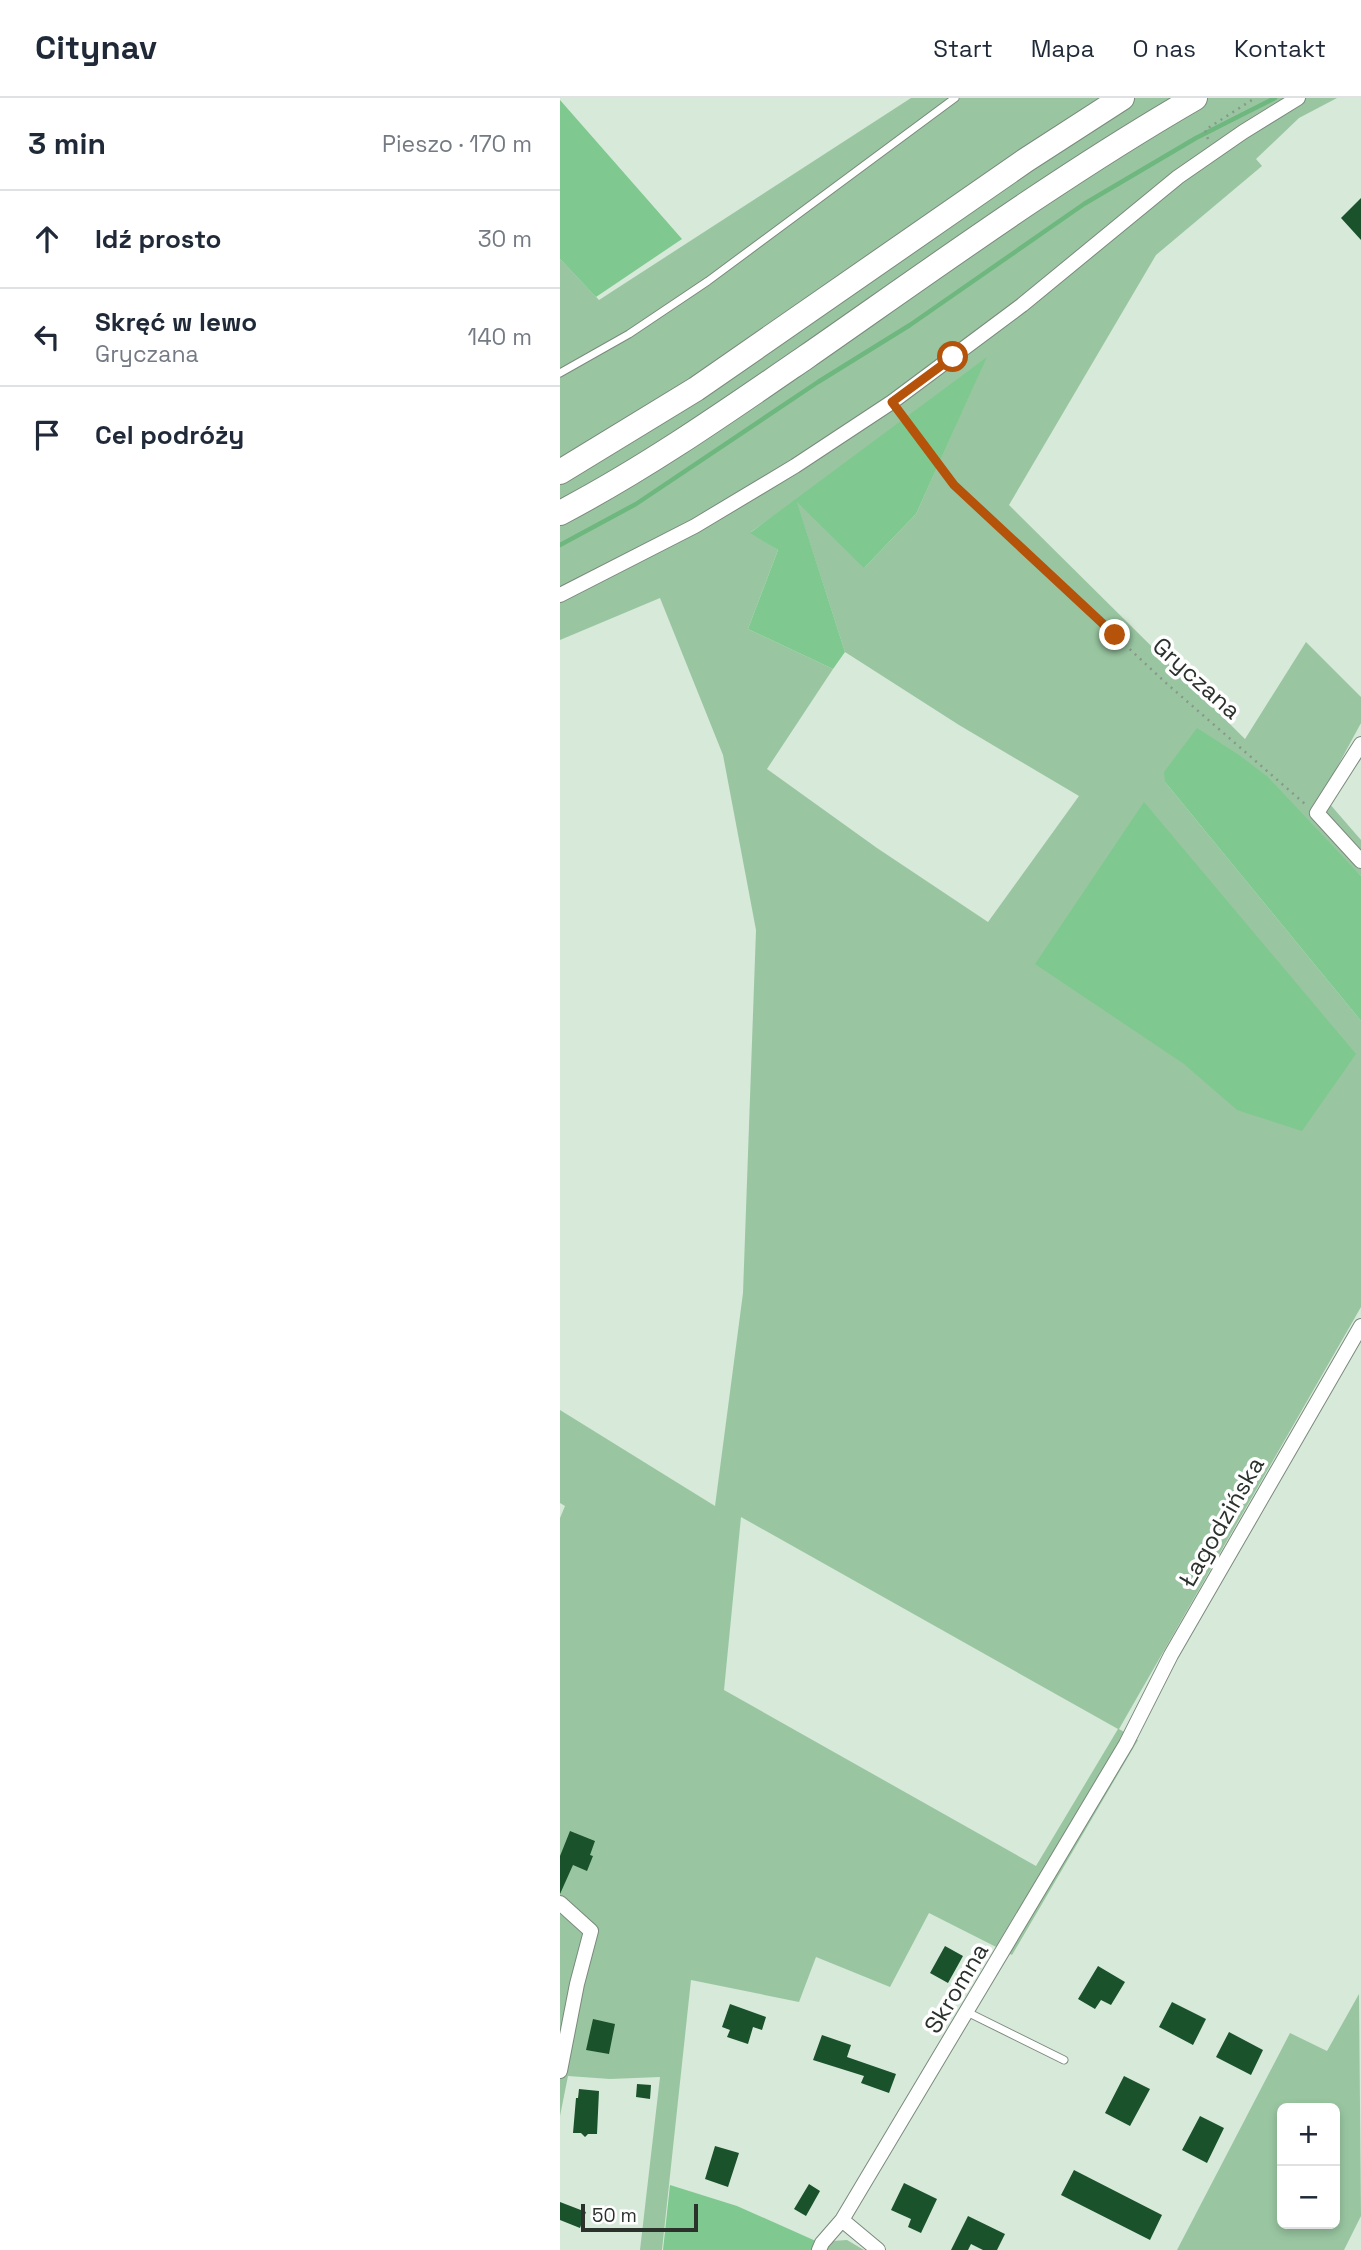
<!DOCTYPE html>
<html lang="pl">
<head>
<meta charset="utf-8">
<style>
	:root { --surface:#fff; --page:#f2f2f3; --text:#1f2937; --muted:#747a83; --line:#e0e1e3 }
	body { margin:0; font-family:"Space Grotesk",sans-serif; background:var(--page); color:var(--text) }
	.controls { position:absolute; right:21px; bottom:21px; display:grid; overflow:hidden; border-radius:10px; box-shadow:0 4px 10px #0003 }
	.controls button { width:63px; height:63px; display:grid; place-items:center; padding:0; border:0; border-bottom:2px solid var(--line); background:var(--surface); color:var(--text); font:35px sans-serif }
	.scale { position:absolute; left:21px; bottom:18px; width:117px; box-sizing:border-box; padding-left:7px; border:4px solid #2b322c; border-top:0; font-size:19px; line-height:24px; white-space:nowrap; color:#2b322c; -webkit-text-stroke:5px #fff; paint-order:stroke }
	.stop { position:absolute; width:21px; height:21px; margin:-16px; border:5px solid #b45309; border-radius:50%; background:#fff }
	.stop.end { background:#b45309; border-color:#fff; box-shadow:0 2px 7px #0008 }
	.list { margin:0; padding:0; list-style:none }
	h2 { display:flex; justify-content:space-between; align-items:center; height:91px; margin:0; padding:0 28px; font-size:30px }
	h2 small { font-size:23px; font-weight:400; color:var(--muted) }
	.list li { display:grid; grid-template-columns:46px 1fr auto; gap:21px; align-items:center; box-sizing:border-box; height:98px; padding:0 28px; border-top:2px solid var(--line) }
	.list b { display:block; font-size:26px; white-space:nowrap }
	.list p { margin:0; font-size:23px; white-space:nowrap; color:var(--muted) }
	.list em { font-size:23px; font-style:normal; color:var(--muted) }
	.icon { flex:none; width:38px; height:38px; fill:none; stroke:currentColor; stroke-width:2; stroke-linecap:round; stroke-linejoin:round }
	.map { position:relative; flex:none; width:801px; height:2152px; overflow:hidden }
	header { display:flex; align-items:center; gap:42px; box-sizing:border-box; height:98px; padding:0 35px; background:var(--surface); border-bottom:2px solid var(--line) }
	header strong { font-size:33px }
	nav { display:flex; gap:38px; margin-inline-start:auto; font-size:24px }
	main { display:flex }
	aside { flex:1; background:var(--surface) }
	.map>svg:first-child { display:block }
</style>
</head>
<body>
<header>
<strong>Citynav</strong>
<nav><a>Start</a><a>Mapa</a><a>O nas</a><a>Kontakt</a></nav>
</header>
<main>
<aside>
<h2>3 min<small>Pieszo · 170 m</small></h2>
<ul class="list">
<li><svg class="icon" aria-label="ahead" viewBox="0 0 24 24"><path d="M12 20V5M6 11l6-6 6 6"/></svg><div><b>Idź prosto</b></div><em>30 m</em></li>
<li><svg class="icon" aria-label="left" viewBox="0 0 24 24"><path d="M17 20v-9H6M10 6l-5 5 5 5"/></svg><div><b>Skręć w lewo</b><p>Gryczana</p></div><em>140 m</em></li>
<li><svg class="icon" aria-label="arrive" viewBox="0 0 24 24"><path d="M6 21V4h12l-3 4 3 4H6"/></svg><div><b>Cel podróży</b></div></li>
</ul>
</aside>
<div class="map">
<svg width="801" height="2152" viewBox="0 0 801 2152">
	<rect width="100%" height="100%" fill="#d7e9d9"/>
	<!-- green -->
	<path fill="#99c6a1" fill-rule="evenodd" d="M351,0H777L739,20L696,61L702,68L596,157L449,407L685,641L746,544L801,599V625L762,697L801,742V778L785,763L605,684L801,923V1209L559,1631L578,1642L452,1857L369,1815L330,1889L256,1859L239,1904L131,1882L102,2152H80L100,1979L50,1981L8,1978L0,2018V1420L5,1408L0,1405V1312L155,1408L183,1195L196,832L163,657L100,500L0,542V161L39,202ZM426,260L356,416L304,470ZM236,402L285,554L399,627L519,698L428,824L317,750L207,671L273,571L188,531L218,452L191,434ZM181,1419L558,1631L476,1768L164,1592Z
		M799,1896L801,2118L784,2152H617L730,1935L767,1953ZM722,2010H775V2126H722Z
		M287,2142L304,2152H254L258,2144Z"/>
	<!-- forest -->
	<path fill="#7fc88f" d="M0,2L122,141L36,199L0,161Z
		M427,259L356,416L304,470L237,404L285,554L273,571L188,531L218,452L190,435Z
		M637,630L679,657L708,679L801,778V923L605,684L604,674Z
		M584,704L796,956L742,1033L677,1012L624,966L475,866Z
		M110,2087L177,2108L258,2144L254,2152H103Z"/>
	<g fill="none" stroke-linecap="round" stroke-linejoin="round">
		<!-- stream -->
		<path stroke="#6eb77f" stroke-width="4.5" d="M0,447L76,406L258,284L350,227L524,106L636,40L715,0"/>
	</g>
	<!-- building -->
	<path fill="#1a522b" d="M801,100V142L781,120Z
		M10,1733L35,1743L30,1757L33,1758L27,1773L13,1767L0,1796V1758Z
		M385,1848L403,1858L388,1885L370,1875Z
		M538,1868L565,1884L551,1907L541,1902L535,1911L518,1901Z
		M612,1904L646,1921L633,1947L599,1929Z
		M170,1906L206,1919L202,1932L193,1929L188,1946L167,1939L170,1932L162,1929Z
		M33,1921L55,1926L49,1956L26,1952Z
		M669,1934L703,1952L691,1977L656,1959Z
		M262,1937L291,1947L287,1959L336,1976L329,1995L301,1985L304,1978L253,1962Z
		M564,1978L590,1991L570,2028L545,2015Z
		M77,1986L91,1987L90,2001L76,1999Z
		M19,1991L39,1993L37,2036H28L25,2039L21,2035H13L16,2000H18Z
		M640,2018L664,2030L647,2065L622,2052Z
		M155,2048L179,2055L168,2089L145,2081Z
		M514,2072L602,2117L590,2142L501,2097Z
		M344,2085L377,2101L361,2135L348,2129L351,2121L331,2112Z
		M249,2086L260,2093L246,2118L234,2111Z
		M0,2104L26,2114L20,2130L0,2122Z
		M408,2118L445,2136L437,2152H423L411,2146L408,2152H391Z"/>
	<g fill="none" stroke-linecap="round" stroke-linejoin="round">
		<defs>
			<path id="lane" d="M0,275L69,236L148,183L395,0
				M407,1914L504,1962"/>
			<path id="street" d="M0,497L135,428L235,368L332,304L462,207L618,79L683,34L738,0
				M801,646L757,715L801,763
				M0,1805L31,1833L17,1886L0,1973
				M282,2122L318,2152
				M259,2152L262,2145L282,2122L566,1646L611,1557L801,1228"/>
			<path id="highway" d="M0,374L136,291L466,62L562,0
				M0,415C86,370 166,314 246,259C374,170 500,78 635,0"/>
		</defs>
		<!-- lane casing -->
		<use href="#lane" stroke="#7a8a7c" stroke-width="9"/>
		<!-- street casing -->
		<use href="#street" stroke="#7a8a7c" stroke-width="16"/>
		<!-- highway casing -->
		<use href="#highway" stroke="#7a8a7c" stroke-width="26"/>
		<!-- path -->
		<path stroke="#8a978c" stroke-width="2.5" stroke-dasharray="2 5" stroke-linecap="butt" d="M648,41L645,32L695,0
			M341,316L394,387L606,585L745,706"/>
		<!-- lane -->
		<use href="#lane" stroke="#fff" stroke-width="7"/>
		<!-- street -->
		<use href="#street" stroke="#fff" stroke-width="14"/>
		<!-- highway -->
		<use href="#highway" stroke="#fff" stroke-width="24"/>
	</g>
	<g fill="none" stroke-linecap="round" stroke-linejoin="round">
		<!-- route -->
		<path stroke="#b45309" stroke-width="9" d="M393,259L332,304L394,387L555,537"/>
	</g>
	<g text-anchor="middle" dominant-baseline="central" stroke-width="7" stroke-linejoin="round" paint-order="stroke">
		<!-- street labels -->
		<g font-size="24" fill="#2b322c" stroke="#fff">
			<text transform="translate(637 580) rotate(42)">Gryczana</text>
			<text transform="translate(661 1424) rotate(-60)">Łagodzińska</text>
			<text transform="translate(396 1890) rotate(-59)">Skromna</text>
		</g>
	</g>
</svg>
<div class="controls">
<button>+</button>
<button>−</button>
</div>
<div class="scale">50 m</div>
<div class="stop" style="left:393px;top:259px"></div>
<div class="stop end" style="left:555px;top:537px"></div>
</div>
</main>
</body>
</html>
